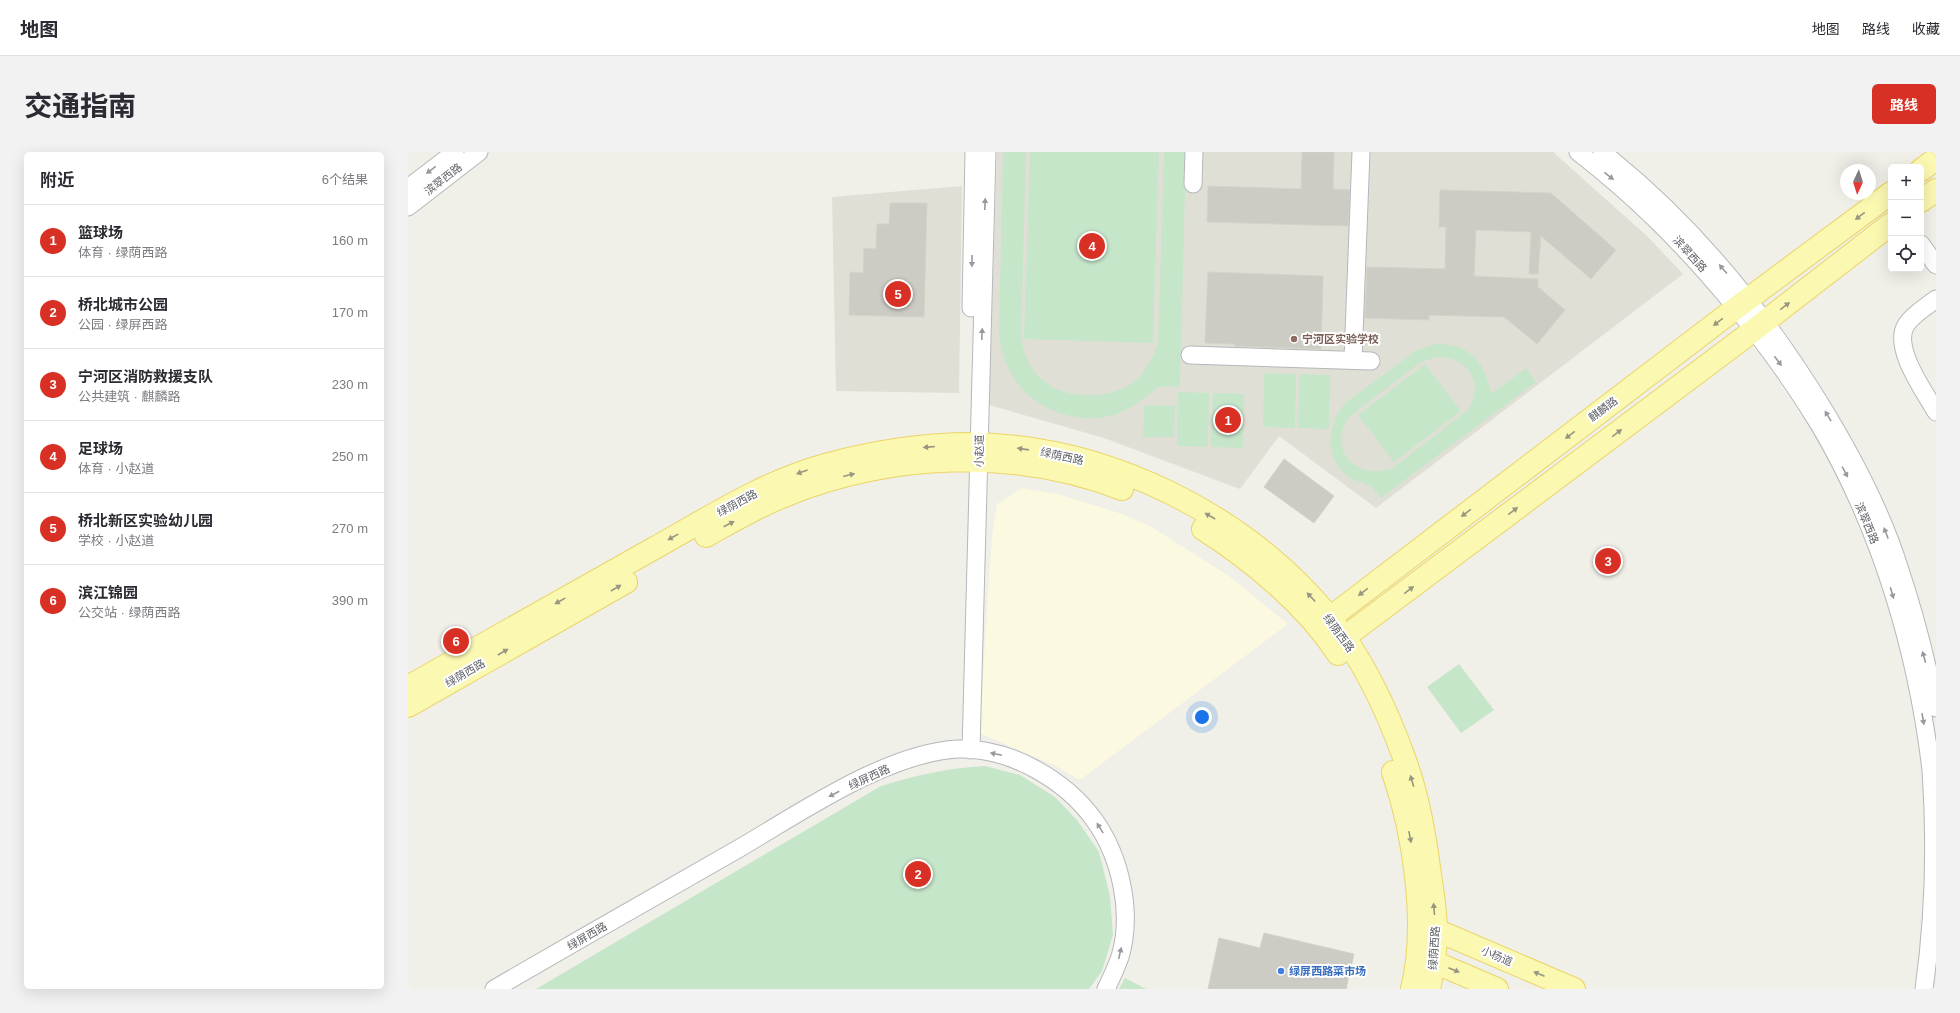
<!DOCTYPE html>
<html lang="zh">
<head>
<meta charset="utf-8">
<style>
	:root { --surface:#fff; --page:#f2f2f3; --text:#2b2b33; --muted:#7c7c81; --line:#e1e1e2; --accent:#d93025 }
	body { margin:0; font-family:Arial,"Noto Sans SC",sans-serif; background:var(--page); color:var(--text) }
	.controls { position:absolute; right:12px; top:12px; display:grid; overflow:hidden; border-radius:6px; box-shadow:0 4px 16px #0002 }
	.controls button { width:36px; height:36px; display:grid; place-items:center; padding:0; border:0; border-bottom:1px solid var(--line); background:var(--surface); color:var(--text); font:20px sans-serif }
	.compass { position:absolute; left:1432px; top:12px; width:36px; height:36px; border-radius:50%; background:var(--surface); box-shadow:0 4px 16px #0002; rotate:184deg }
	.you { position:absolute; left:794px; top:565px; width:14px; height:14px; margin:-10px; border:3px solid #fff; border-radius:50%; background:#1a73e8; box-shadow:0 0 0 6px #1a73e833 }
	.badge { display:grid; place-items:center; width:26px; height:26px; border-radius:50%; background:var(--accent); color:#fff; font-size:13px; font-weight:700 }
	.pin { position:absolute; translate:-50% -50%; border:2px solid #fff; box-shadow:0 1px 4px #0006 }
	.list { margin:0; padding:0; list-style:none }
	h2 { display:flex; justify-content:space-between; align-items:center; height:52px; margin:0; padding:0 16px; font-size:17px }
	h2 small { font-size:13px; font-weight:400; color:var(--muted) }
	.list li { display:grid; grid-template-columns:26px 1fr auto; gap:12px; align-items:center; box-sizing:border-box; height:72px; padding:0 16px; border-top:1px solid var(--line) }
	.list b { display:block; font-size:15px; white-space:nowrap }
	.list p { margin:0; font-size:13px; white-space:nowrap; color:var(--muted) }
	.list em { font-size:13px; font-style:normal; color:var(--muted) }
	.icon { flex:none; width:22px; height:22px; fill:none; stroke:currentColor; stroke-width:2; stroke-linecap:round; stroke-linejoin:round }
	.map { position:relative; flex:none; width:1528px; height:837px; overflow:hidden; border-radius:6px }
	header { display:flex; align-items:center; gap:24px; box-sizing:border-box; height:56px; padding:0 20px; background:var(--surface); border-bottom:1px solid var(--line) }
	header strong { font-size:19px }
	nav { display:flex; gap:22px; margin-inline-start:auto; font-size:14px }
	.intro { display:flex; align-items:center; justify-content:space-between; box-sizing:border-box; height:96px; padding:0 24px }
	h1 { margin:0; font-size:28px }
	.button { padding:10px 18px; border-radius:6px; background:var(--accent); color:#fff; font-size:14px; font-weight:700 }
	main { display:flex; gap:24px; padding:0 24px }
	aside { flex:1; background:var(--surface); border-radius:6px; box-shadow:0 4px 16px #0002 }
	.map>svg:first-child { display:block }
</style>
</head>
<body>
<header>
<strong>地图</strong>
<nav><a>地图</a><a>路线</a><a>收藏</a></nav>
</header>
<div class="intro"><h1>交通指南</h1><a class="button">路线</a></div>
<main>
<aside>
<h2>附近<small>6个结果</small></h2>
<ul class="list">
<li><span class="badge">1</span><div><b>篮球场</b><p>体育 · 绿荫西路</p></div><em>160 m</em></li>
<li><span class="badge">2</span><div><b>桥北城市公园</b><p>公园 · 绿屏西路</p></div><em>170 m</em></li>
<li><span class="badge">3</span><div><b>宁河区消防救援支队</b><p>公共建筑 · 麒麟路</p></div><em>230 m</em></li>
<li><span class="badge">4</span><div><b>足球场</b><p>体育 · 小赵道</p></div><em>250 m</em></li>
<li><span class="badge">5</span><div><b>桥北新区实验幼儿园</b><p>学校 · 小赵道</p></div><em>270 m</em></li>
<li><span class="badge">6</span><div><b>滨江锦园</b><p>公交站 · 绿荫西路</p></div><em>390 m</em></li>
</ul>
</aside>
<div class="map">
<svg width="1528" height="837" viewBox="0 0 1528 837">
	<rect width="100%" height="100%" fill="#f0efe8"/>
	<!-- commercial -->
	<path fill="#fcf9e1" d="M614,336L650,342L711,361L742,374L821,424L880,472L672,628L646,613L571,581L584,384L589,352Z"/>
	<!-- education -->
	<path fill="#e0dfd6" d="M589,0H1145L1239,84L1275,122L968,356L871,284L832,337L696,286L581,253Z
		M554,34L551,241L428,239L424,45Z"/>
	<!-- green -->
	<path fill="#c6e6ca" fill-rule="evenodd" d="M595,0H618L613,184C618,225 647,246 688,243C702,242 717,237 728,228C739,218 746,203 750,189L756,0H778L772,235H750C735,248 717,262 697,265C662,271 621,254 604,223C596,210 593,197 591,182Z
		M622,0H751L745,191L616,187Z
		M1027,192C1061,191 1078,210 1083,242L1118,216L1128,230L973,346L963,334L946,328L938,323L927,310L922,293L923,283L927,265L937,251L1009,198ZM1029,205C1059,205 1077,229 1061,257L985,316C949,329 919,300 941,265L1013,210Z
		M1017,212L1053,259L986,310L950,263Z
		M856,221L888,222L887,276L855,275Z
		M891,222L922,223L921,277L890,276Z
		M770,240L801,241L800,295L769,294Z
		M805,241L836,242L835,296L803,295Z
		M736,253L767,254L766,285H735Z
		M1051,512L1086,558L1053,581L1019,535Z
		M577,614L612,623L647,645L669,668L691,700L702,744L705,783L694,819L681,837H128L473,634C510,623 539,616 577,614Z
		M717,826L738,837H711Z"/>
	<!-- building -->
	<path fill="#cccbc4" stroke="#d5d2c6" d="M894,0H926L925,37L942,38L940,74L799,70L800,34L893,37Z
		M1032,38L1143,41L1208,98L1183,127L1133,84L1130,122H1121L1123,80L1068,78L1066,124L1130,127V135L1157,158L1129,192L1096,165L1021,163V168L957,166L959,115L1037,117L1038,75H1031Z
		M482,51H519L516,165L441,163L442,120L455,121L456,96L468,97L469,72H481Z
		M800,120L915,124L913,197L827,194V192L797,191Z
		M876,307L926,344L906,371L856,335Z
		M856,781L946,802L938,837H800L811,786L852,796Z"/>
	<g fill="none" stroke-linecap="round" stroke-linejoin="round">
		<defs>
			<path id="minor" d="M1170,0C1228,45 1273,90 1320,146C1354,187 1385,229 1412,274C1473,378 1509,499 1523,618C1528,690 1526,765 1516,837
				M1194,0C1283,70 1354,157 1413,253C1445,305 1474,360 1492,418C1507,463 1519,510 1528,556
				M785,32L786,0
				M0,36L47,0
				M0,55L71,0
				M1513,92L1528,113
				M1528,147C1518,155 1505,162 1498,173C1484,196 1517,240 1528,260
				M563,156L566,0
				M782,203L963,209
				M945,208L953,0
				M563,598L579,0
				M86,837C167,790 249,743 330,697C392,661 478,601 550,597C601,595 658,628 687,669C713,706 725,761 712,805C708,816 703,827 698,837"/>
			<path id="major" d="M1513,18L1528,7
				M1513,49L1528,38
				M795,377C844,408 898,453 930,502
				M298,384C323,370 350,354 376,344C481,301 607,295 714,337
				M910,475L1328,156L1483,41
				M925,494L1346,178L1483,72
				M0,535C81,490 162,444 243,398C299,367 355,330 417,313C464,300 516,292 565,292C699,294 837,362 922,466C956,508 980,560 998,611C1011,648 1017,685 1022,723C1025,742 1028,761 1028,780C1028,799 1025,818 1021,837
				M0,554L218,430
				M985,620C1006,681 1020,773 1004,837
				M1016,777L1028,778L1166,837
				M1012,807L1026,810L1089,837"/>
		</defs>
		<!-- minor casing -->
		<use href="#minor" stroke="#b5b7bb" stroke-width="19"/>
		<!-- major casing -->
		<use href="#major" stroke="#ebd567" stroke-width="24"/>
		<!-- minor -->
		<use href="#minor" stroke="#fff" stroke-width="17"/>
		<!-- major -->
		<use href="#major" stroke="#fbf8b2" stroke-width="22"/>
	</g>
	<!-- one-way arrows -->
	<defs><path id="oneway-solid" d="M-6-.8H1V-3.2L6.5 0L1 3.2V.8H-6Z"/></defs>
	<g fill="#97999c">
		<use href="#oneway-solid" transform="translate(23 18) rotate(142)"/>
		<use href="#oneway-solid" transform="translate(1201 24) rotate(38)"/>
		<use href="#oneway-solid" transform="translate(577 52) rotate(-88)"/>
		<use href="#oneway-solid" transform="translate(564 109) rotate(91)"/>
		<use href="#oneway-solid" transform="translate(1315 117) rotate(-131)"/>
		<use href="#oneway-solid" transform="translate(574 182) rotate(-88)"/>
		<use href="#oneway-solid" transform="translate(1370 209) rotate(53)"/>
		<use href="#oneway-solid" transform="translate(1420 264) rotate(-121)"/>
		<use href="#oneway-solid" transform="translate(1437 320) rotate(62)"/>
		<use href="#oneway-solid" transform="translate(1478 381) rotate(-111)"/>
		<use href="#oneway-solid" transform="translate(1484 441) rotate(74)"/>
		<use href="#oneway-solid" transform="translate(1516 505) rotate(-105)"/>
		<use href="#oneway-solid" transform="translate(1515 567) rotate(80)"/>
		<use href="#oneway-solid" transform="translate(588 602) rotate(-168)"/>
		<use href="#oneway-solid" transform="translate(426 642) rotate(152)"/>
		<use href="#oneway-solid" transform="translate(692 676) rotate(-122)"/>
		<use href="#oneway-solid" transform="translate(712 801) rotate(-77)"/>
	</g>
	<g fill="#969681">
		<use href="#oneway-solid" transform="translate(1452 64) rotate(143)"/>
		<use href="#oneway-solid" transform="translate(1377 154) rotate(-38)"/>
		<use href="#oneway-solid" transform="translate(1310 170) rotate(143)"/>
		<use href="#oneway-solid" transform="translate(1209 281) rotate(-37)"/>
		<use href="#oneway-solid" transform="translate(1162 283) rotate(143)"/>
		<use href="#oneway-solid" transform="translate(521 295) rotate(175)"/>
		<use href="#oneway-solid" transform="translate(615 297) rotate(-172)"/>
		<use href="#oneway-solid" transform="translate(394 320) rotate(160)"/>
		<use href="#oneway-solid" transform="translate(441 323) rotate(-14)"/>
		<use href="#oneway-solid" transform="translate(1105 359) rotate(-37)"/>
		<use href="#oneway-solid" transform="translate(1058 361) rotate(143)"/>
		<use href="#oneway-solid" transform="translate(802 364) rotate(-150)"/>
		<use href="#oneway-solid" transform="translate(321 372) rotate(-27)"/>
		<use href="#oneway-solid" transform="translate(265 385) rotate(151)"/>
		<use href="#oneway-solid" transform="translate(208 436) rotate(-30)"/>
		<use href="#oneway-solid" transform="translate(1001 438) rotate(-37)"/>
		<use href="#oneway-solid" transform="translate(955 440) rotate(143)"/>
		<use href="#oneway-solid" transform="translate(903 445) rotate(-133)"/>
		<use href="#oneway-solid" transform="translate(152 449) rotate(151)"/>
		<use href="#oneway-solid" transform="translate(95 500) rotate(-30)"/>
		<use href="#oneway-solid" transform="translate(1004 629) rotate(-107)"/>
		<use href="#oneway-solid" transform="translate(1002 685) rotate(79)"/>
		<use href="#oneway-solid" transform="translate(1026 757) rotate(-95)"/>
		<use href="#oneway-solid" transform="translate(1046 818) rotate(23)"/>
		<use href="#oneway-solid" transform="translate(1131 822) rotate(-157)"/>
	</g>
	<!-- markers -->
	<circle fill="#8d6e63" stroke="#fff" stroke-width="1.5" cx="886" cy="187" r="4"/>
	<circle fill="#3f7fe0" stroke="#fff" stroke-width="1.5" cx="873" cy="819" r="4"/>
	<g text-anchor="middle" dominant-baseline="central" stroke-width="4" stroke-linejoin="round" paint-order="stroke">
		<!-- street labels -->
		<g font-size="11" fill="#5f6267" stroke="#fff">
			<text transform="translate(35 27) rotate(-38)">滨翠西路</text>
			<text transform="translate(1282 102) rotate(48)">滨翠西路</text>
			<text transform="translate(1195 257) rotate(-37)">麒麟路</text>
			<text transform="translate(571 299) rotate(-89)">小赵道</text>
			<text transform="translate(654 304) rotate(12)">绿荫西路</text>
			<text transform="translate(329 351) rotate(-28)">绿荫西路</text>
			<text transform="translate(1459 371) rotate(67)">滨翠西路</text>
			<text transform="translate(931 481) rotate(54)">绿荫西路</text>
			<text transform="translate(57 521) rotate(-30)">绿荫西路</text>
			<text transform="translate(461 625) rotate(-25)">绿屏西路</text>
			<text transform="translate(179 784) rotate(-30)">绿屏西路</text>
			<text transform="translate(1026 796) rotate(-86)">绿荫西路</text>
			<text transform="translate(1089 804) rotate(23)">小杨道</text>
		</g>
		<!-- education labels -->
		<g font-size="11" font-weight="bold" fill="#785e54" stroke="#fff" text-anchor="start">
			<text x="894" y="187">宁河区实验学校</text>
		</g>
		<!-- shop labels -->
		<g font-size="11" font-weight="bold" fill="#366cbe" stroke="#fff" text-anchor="start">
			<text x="881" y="819">绿屏西路菜市场</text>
		</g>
	</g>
</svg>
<div class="controls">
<button>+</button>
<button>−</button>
<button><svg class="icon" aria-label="locate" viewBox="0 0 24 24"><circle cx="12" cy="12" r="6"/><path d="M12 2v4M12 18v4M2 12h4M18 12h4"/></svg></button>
</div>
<svg class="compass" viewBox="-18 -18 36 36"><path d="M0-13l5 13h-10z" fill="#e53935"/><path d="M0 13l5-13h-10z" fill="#7c7c81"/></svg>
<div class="you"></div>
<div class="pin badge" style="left:820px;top:268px">1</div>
<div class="pin badge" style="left:510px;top:722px">2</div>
<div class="pin badge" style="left:1200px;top:409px">3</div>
<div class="pin badge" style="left:684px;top:94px">4</div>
<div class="pin badge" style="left:490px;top:142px">5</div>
<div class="pin badge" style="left:48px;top:489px">6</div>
</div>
</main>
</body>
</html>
